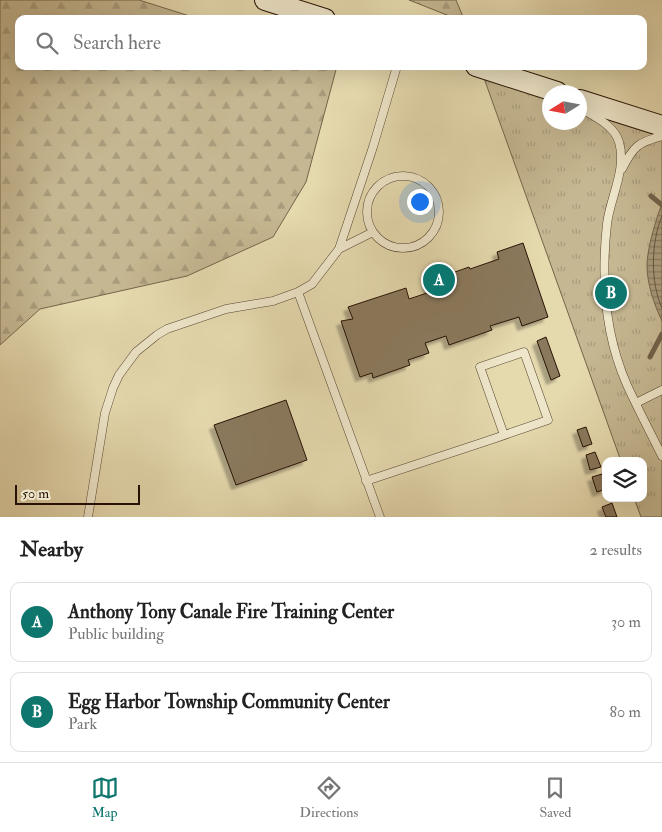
<!DOCTYPE html>
<html lang="en">
<head>
<meta charset="utf-8">
<style>
	:root { --surface:#fff; --page:#f6f6f6; --text:#222; --muted:#767676; --line:#e0e0e0; --accent:#0f766e }
	body { margin:0; font-family:"IM FELL Double Pica",serif; background:var(--page); color:var(--text) }
	.controls { position:absolute; right:15px; bottom:15px; display:grid; overflow:hidden; border-radius:10px; box-shadow:0 5px 20px #0002 }
	.controls button { width:45px; height:45px; display:grid; place-items:center; padding:0; border:0; border-bottom:1px solid var(--line); background:var(--surface); color:var(--text); font:25px sans-serif }
	.compass { position:absolute; left:542px; top:85px; width:45px; height:45px; border-radius:50%; background:var(--surface); box-shadow:0 5px 20px #0002; rotate:259deg }
	.scale { position:absolute; left:15px; bottom:12px; width:125px; box-sizing:border-box; padding-left:5px; border:2px solid #281205; border-top:0; font-size:14px; line-height:18px; white-space:nowrap; color:#281205; -webkit-text-stroke:4px #eee6ca; paint-order:stroke }
	.you { position:absolute; left:419px; top:201px; width:18px; height:18px; margin:-12px; border:4px solid #fff; border-radius:50%; background:#1a73e8; box-shadow:0 0 0 8px #1a73e833 }
	.badge { display:grid; place-items:center; width:32px; height:32px; border-radius:50%; background:var(--accent); color:#fff; font-size:16px; font-weight:700 }
	.pin { position:absolute; translate:-50% -50%; border:2px solid #fff; box-shadow:0 1px 5px #0006 }
	.list { margin:0; padding:0; list-style:none }
	h2 { display:flex; justify-content:space-between; align-items:center; height:65px; margin:0; padding:0 20px; font-size:21px }
	h2 small { font-size:16px; font-weight:400; color:var(--muted) }
	.list li { display:grid; grid-template-columns:32px 1fr auto; gap:15px; align-items:center; box-sizing:border-box; height:80px; margin:0 10px 10px; padding:0 10px; border:1px solid var(--line); border-radius:10px }
	.list b { display:block; font-size:19px; white-space:nowrap }
	.list p { margin:0; font-size:16px; white-space:nowrap; color:var(--muted) }
	.list em { font-size:16px; font-style:normal; color:var(--muted) }
	.icon { flex:none; width:28px; height:28px; fill:none; stroke:currentColor; stroke-width:2; stroke-linecap:round; stroke-linejoin:round }
	.map { position:relative; flex:none; width:662px; height:517px; overflow:hidden }
	.search { position:absolute; background:var(--surface); box-shadow:0 5px 20px #0002; left:15px; right:15px; top:15px; height:55px; display:flex; align-items:center; gap:12px; box-sizing:border-box; padding:0 18px; border-radius:10px; color:var(--muted); font-size:19px }
	.sheet { height:245px; background:var(--surface) }
	nav { display:flex; justify-content:space-around; align-items:center; box-sizing:border-box; height:70px; border-top:1px solid var(--line); background:var(--surface); font-size:14px; color:var(--muted) }
	nav a { display:grid; justify-items:center; gap:2px }
	nav .on { color:var(--accent) }
	.map>svg:first-child { display:block }
</style>
</head>
<body>
<div class="map">
<svg width="662" height="517" viewBox="0 0 662 517">
	<defs>
		<pattern id="forest-firs" width="22" height="20" patternUnits="userSpaceOnUse" patternTransform="scale(1.25)"><rect width="22" height="20" fill="#c5b791"/><path d="M5 1l3.5 6h-7zM16 11l3.5 6h-7z" fill="#a99c7c"/></pattern>
		<pattern id="park-tufts" width="24" height="20" patternUnits="userSpaceOnUse" patternTransform="scale(1.25)"><rect width="24" height="20" fill="#c5b791"/><path d="M3 7l-1-3M5 7V3M7 7l1-3M15 17l-1-3M17 17v-4M19 17l1-3" fill="none" stroke="#a99c7c"/></pattern>
		<pattern id="water-rules" width="6" height="5" patternUnits="userSpaceOnUse" patternTransform="scale(1.25)"><rect width="6" height="5" fill="#a59575"/><path d="M0 2.5h6" fill="none" stroke="#86785e"/></pattern>
		<filter id="shadow"><feDropShadow dx="-4.5" dy="4.5" stdDeviation="1" flood-color="#0004"/></filter>
	</defs>
	<rect width="100%" height="100%" fill="#e5d9ae"/>
	<filter id="stains"><feTurbulence type="fractalNoise" baseFrequency=".004" numOctaves="4"/><feColorMatrix values="0 0 0 0 .2 0 0 0 0 .09 0 0 0 0 .02 0 0 0 .5 -.17"/></filter>
	<radialGradient id="worn" r=".72"><stop offset=".6" stop-color="#630" stop-opacity="0"/><stop offset="1" stop-color="#630" stop-opacity=".3"/></radialGradient>
	<!-- forest -->
	<path fill="url(#forest-firs)" stroke="#76644b" d="M0,0H139L199,19H19V66H337L306,182L273,237L187,276L40,309L0,345Z
		M409,0H456L464,19H457Z"/>
	<!-- park -->
	<path fill="url(#park-tufts)" stroke="#76644b" d="M480,67L550,92V122H580V100L662,126V517H641L634,498H643V461H621Z"/>
	<!-- water -->
	<path fill="url(#water-rules)" stroke="#736148" d="M662,204V321C654,304 647,284 647,265C647,250 656,218 662,204Z"/>
	<g fill="none" stroke-linecap="round" stroke-linejoin="round">
		<!-- shore -->
		<path stroke="#66543d" stroke-width="1" d="M662,216C651,242 650,282 662,308"/>
		<!-- stream -->
		<path stroke="#736148" stroke-width="5" d="M651,196L662,205
			M650,357L662,334"/>
	</g>
	<!-- building -->
	<path fill="#8a795d" stroke="#281205" filter="url(#shadow)" d="M523,243L548,317L522,326L519,317L490,326L492,330L449,345L446,336L425,343L429,353L408,360L410,365L373,378L372,373L360,377L341,321L353,319L348,307L406,288L409,299L430,292L427,282L469,267L470,269L499,259L497,252Z
		M546,337L560,376L551,380L537,341Z
		M286,400L307,460L236,485L214,425Z
		M586,427L592,444L583,447L577,430Z
		M595,452L601,467L590,470L586,455Z
		M602,474L606,489L597,492L592,477Z
		M612,503L617,517H606L602,507Z"/>
	<g fill="none" stroke-linecap="round" stroke-linejoin="round">
		<defs>
			<path id="service" d="M580,108C595,117 614,125 619,142C627,169 610,198 607,224C601,278 605,335 627,385C638,409 650,432 662,456
				M622,169C633,147 638,142 662,136
				M367 212a36 36 0 1 1 72 0a36 36 0 1 1-72 0Z
				M339,249L373,232
				M298,292L380,517
				M636,403L662,390
				M366,481L493,439L548,420L524,352L480,367L504,435
				M88,517L105,413L113,388L119,375L136,352L157,335L167,329L226,309L273,301L298,292L312,284L339,249L373,147L397,66"/>
			<path id="secondary" d="M265,0L325,19
				M476,66L557,92
				M580,100L662,126"/>
		</defs>
		<!-- service casing -->
		<use href="#service" stroke="#57442f" stroke-width="9"/>
		<!-- secondary casing -->
		<use href="#secondary" stroke="#281205" stroke-width="22"/>
		<!-- service -->
		<use href="#service" stroke="#eee6ca" stroke-width="8"/>
		<!-- secondary -->
		<use href="#secondary" stroke="#eee6ca" stroke-width="20"/>
	</g>
	<rect width="100%" height="100%" filter="url(#stains)"/>
	<rect width="100%" height="100%" fill="url(#worn)"/>
</svg>
<div class="controls">
<button><svg class="icon" aria-label="layers" viewBox="0 0 24 24"><path d="M12 4l9 5-9 5-9-5zM3 14l9 5 9-5"/></svg></button>
</div>
<svg class="compass" viewBox="-18 -18 36 36"><path d="M0-13l5 13h-10z" fill="#e53935"/><path d="M0 13l5-13h-10z" fill="#767676"/></svg>
<div class="scale">50 m</div>
<div class="you"></div>
<div class="pin badge" style="left:439px;top:280px">A</div>
<div class="pin badge" style="left:611px;top:293px">B</div>
<div class="search"><svg class="icon" aria-label="search" viewBox="0 0 24 24"><circle cx="10" cy="10" r="6"/><path d="M15 15l6 6"/></svg>Search here</div>
</div>
<section class="sheet">
<h2>Nearby<small>2 results</small></h2>
<ul class="list">
<li><span class="badge">A</span><div><b>Anthony Tony Canale Fire Training Center</b><p>Public building</p></div><em>30 m</em></li>
<li><span class="badge">B</span><div><b>Egg Harbor Township Community Center</b><p>Park</p></div><em>80 m</em></li>
</ul>
</section>
<nav>
<a class="on"><svg class="icon" aria-label="map" viewBox="0 0 24 24"><path d="M3 6l6-2 6 2 6-2v14l-6 2-6-2-6 2zM9 4v14M15 6v14"/></svg>Map</a>
<a><svg class="icon" aria-label="directions" viewBox="0 0 24 24"><path d="M12 3l9 9-9 9-9-9zM9 14v-3h6M13 9l2 2-2 2"/></svg>Directions</a>
<a><svg class="icon" aria-label="saved" viewBox="0 0 24 24"><path d="M7 4h10v16l-5-4-5 4z"/></svg>Saved</a>
</nav>
</body>
</html>
